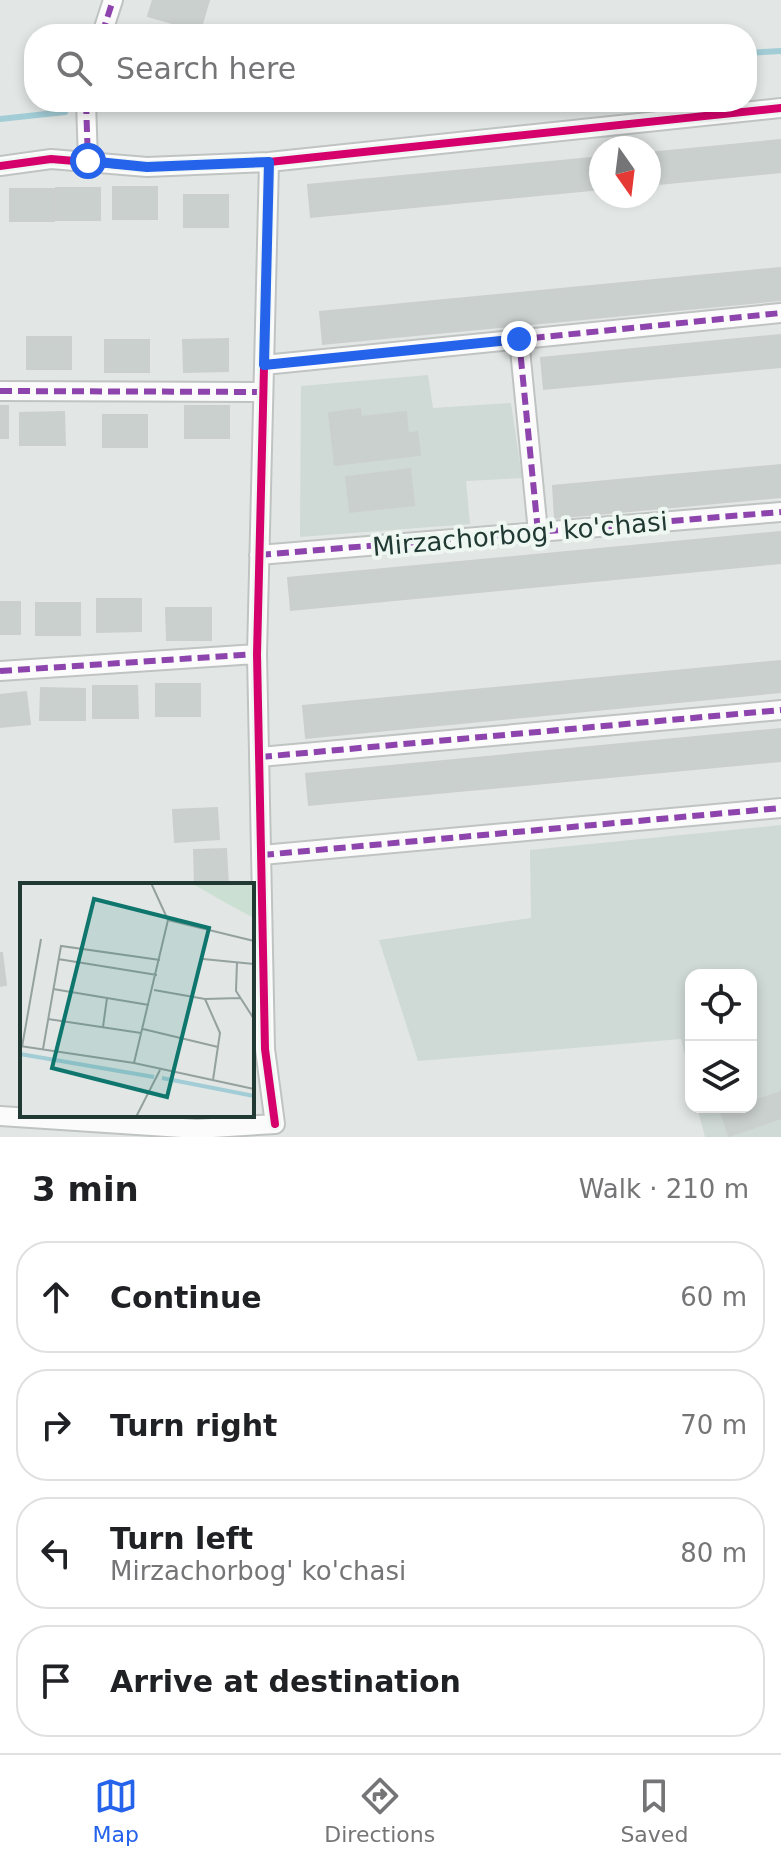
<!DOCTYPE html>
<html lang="en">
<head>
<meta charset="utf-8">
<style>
	:root { --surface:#fff; --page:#f2f2f2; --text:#202124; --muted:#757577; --line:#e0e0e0; --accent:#2563eb }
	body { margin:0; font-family:"DejaVu Sans",sans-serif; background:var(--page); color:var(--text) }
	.controls { position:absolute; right:24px; bottom:24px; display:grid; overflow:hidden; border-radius:16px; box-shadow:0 4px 12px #0003 }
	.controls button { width:72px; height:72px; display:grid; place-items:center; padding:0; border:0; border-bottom:2px solid var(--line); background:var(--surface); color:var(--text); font:40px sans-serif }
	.compass { position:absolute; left:589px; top:136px; width:72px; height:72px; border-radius:50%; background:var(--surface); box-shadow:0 4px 12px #0003; rotate:166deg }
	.stop { position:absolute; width:24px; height:24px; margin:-18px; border:6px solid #2563eb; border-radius:50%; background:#fff }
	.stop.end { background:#2563eb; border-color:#fff; box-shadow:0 2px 8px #0008 }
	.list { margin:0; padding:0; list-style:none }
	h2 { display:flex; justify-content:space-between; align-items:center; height:104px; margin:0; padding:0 32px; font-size:34px }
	h2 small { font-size:26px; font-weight:400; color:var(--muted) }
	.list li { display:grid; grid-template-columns:52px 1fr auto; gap:24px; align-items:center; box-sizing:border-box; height:112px; margin:0 16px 16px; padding:0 16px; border:2px solid var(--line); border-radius:32px }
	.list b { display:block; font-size:30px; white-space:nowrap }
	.list p { margin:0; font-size:26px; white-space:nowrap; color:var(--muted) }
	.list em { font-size:26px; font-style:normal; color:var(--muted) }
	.icon { flex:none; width:44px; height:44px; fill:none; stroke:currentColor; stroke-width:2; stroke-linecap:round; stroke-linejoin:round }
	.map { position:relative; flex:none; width:781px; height:1137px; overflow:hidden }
	.search { position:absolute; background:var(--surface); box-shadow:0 4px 12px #0003; left:24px; right:24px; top:24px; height:88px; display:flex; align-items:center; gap:20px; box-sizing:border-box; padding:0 28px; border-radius:32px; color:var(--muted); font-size:30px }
	.sheet { height:616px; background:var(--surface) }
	nav { display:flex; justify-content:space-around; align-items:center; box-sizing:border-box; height:112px; border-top:2px solid var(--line); background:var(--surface); font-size:22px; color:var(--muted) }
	nav a { display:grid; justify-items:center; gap:4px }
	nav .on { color:var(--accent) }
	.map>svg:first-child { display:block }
</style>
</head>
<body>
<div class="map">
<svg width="781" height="1137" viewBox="0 0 781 1137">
	<rect width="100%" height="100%" fill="#e2e7e5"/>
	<!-- built -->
	<path fill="#cfd9d5" d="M428,375L433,408L511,403L522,478L466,481L470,524L300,537L301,386Z
		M781,825V1137H705L697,1107H751V975H691V1080L681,1039L418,1061L379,940L531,918L530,850Z"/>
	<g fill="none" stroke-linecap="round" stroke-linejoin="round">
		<!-- stream -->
		<path stroke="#a2cdd6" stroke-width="6" d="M747,53L781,51
			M109,107L165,102
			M0,119L65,112"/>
	</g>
	<!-- building -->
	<path fill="#cad0ce" stroke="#cbd0ce" stroke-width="2" d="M153,0H209L200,31L148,16Z
		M781,140V172L649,185V153Z
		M601,157V189L311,217L308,185Z
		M113,187H157V219H113Z
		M56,188H100V220H56Z
		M10,189H54V221H10Z
		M184,195H228V227H184Z
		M781,268V300L323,344L320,312Z
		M781,335V367L544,389L541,358Z
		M27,337H71V369H27Z
		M228,339V371L184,372L183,340Z
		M105,340H149V372H105Z
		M0,406H8V438H0Z
		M185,406H229V438H185Z
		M360,409L361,417L406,412L408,434L417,432L420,455L335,465L329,413Z
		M64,412L65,445H20V413Z
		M103,415H147V447H103Z
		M781,465V497L555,518L553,486Z
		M410,469L414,505L350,512L346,477Z
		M781,532V563L291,610L288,578Z
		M97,599H141V631L97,632Z
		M0,602H20V634H0Z
		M36,603H80V635H36Z
		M166,608H211V640H167Z
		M781,661V692L306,738L303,706Z
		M156,684H200V716H156Z
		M93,686H137L138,718H93Z
		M41,688L85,689V720H40Z
		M26,692L30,724L0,727V695Z
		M781,729V761L309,805L306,774Z
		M217,808L219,839L175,842L173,810Z
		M226,849L228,885H195L194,850Z
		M0,953H2L6,985L0,986Z
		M781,1092V1118L729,1136L721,1112L737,1107H751V1102Z"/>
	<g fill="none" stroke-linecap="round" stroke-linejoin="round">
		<defs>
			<path id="minor" d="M102,34L113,0
				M86,102L88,161
				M269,162L257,654L265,1049L275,1124
				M0,166L51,159L147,167L269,162L781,108
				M519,339L538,532
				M264,365L781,313
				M0,391L263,392
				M259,555L781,512
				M0,671L257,654
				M260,757L781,710
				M262,855L781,808
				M0,1116L197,1129L275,1124"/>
		</defs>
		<!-- minor casing -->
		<use href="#minor" stroke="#bfc4c2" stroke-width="22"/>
		<!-- minor -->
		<use href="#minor" stroke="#fbfbfb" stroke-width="18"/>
		<!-- quiet -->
		<path stroke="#8e44ad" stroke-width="6" stroke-dasharray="12 6" stroke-linecap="butt" d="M102,34L113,0
			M86,102L88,161
			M519,339L538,532
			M264,365L781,313
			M0,391L263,392
			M259,555L781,512
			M0,671L257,654
			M260,757L781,710
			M262,855L781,808"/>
		<defs>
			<path id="cycleway" d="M269,162L257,654L265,1049L275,1124
				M0,166L51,159L147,167L269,162L781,108"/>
		</defs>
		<!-- cycleway casing -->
		<use href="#cycleway" stroke="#eff7f3" stroke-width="13"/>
		<!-- cycleway -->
		<use href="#cycleway" stroke="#d6006c" stroke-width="8"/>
	</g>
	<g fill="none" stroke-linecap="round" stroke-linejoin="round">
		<!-- route -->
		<path stroke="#2563eb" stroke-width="10" d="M88,161L147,167L269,162L264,365L519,339"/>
	</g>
	<g text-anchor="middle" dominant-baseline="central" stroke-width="8" stroke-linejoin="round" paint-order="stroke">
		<!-- street labels -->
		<g font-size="26" fill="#203933" stroke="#eff7f3">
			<text transform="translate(520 534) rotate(-5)">Mirzachorbog' ko'chasi</text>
		</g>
	</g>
	<!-- overview -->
	<g transform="translate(20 883)">
		<rect width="234" height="234" fill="#e2e7e5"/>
		<path d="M171,0H234V35L206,20Z" fill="#cbe0d2"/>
		<path fill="none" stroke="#a2cdd6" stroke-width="4" d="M0,171L134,194M142,195L234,213"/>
		<path fill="none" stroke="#94a19e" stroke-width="2" d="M131,0L148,37M148,37L234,58M38,76L137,92M183,76L234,81M217,79L216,108L234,136M33,106L129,122M134,107L185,116L220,115M185,116L200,150L193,197M28,136L121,150M83,144L87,115M123,146L198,164M0,163L114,180L234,206M2,164L21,56M23,166L41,63L140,77M114,180L148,37M116,234L140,187"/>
		<path fill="#0f766e" fill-opacity="0.15" stroke="#0f766e" stroke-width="4" d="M74,16L189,45L147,214L32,185Z"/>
		<rect width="234" height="234" fill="none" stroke="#203933" stroke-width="4"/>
	</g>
</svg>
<div class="controls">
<button><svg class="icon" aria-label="locate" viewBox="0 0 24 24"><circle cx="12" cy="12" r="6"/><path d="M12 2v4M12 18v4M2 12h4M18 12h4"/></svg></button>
<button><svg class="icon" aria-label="layers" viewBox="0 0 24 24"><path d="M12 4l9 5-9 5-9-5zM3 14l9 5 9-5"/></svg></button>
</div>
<svg class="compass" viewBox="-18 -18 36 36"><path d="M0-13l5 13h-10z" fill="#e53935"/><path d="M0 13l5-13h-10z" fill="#757577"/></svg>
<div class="stop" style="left:88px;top:161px"></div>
<div class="stop end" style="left:519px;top:339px"></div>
<div class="search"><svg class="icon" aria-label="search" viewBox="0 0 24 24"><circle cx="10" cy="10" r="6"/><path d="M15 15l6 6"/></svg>Search here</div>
</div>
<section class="sheet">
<h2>3 min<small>Walk · 210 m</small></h2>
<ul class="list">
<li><svg class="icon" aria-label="ahead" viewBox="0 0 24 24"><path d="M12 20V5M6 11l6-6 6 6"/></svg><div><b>Continue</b></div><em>60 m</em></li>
<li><svg class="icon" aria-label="right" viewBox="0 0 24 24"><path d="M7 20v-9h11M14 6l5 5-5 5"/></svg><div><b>Turn right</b></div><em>70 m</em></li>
<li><svg class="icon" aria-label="left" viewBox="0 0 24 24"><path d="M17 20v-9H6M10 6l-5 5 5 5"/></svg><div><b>Turn left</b><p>Mirzachorbog' ko'chasi</p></div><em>80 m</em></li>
<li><svg class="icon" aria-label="arrive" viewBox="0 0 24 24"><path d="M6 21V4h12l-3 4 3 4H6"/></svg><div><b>Arrive at destination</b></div></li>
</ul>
</section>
<nav>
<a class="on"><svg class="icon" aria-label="map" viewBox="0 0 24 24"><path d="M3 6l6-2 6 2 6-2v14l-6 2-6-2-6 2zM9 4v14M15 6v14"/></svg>Map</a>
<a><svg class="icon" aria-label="directions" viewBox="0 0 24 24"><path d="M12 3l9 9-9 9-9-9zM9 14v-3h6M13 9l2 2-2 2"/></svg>Directions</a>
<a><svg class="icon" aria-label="saved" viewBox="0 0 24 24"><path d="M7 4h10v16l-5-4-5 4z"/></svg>Saved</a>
</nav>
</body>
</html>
